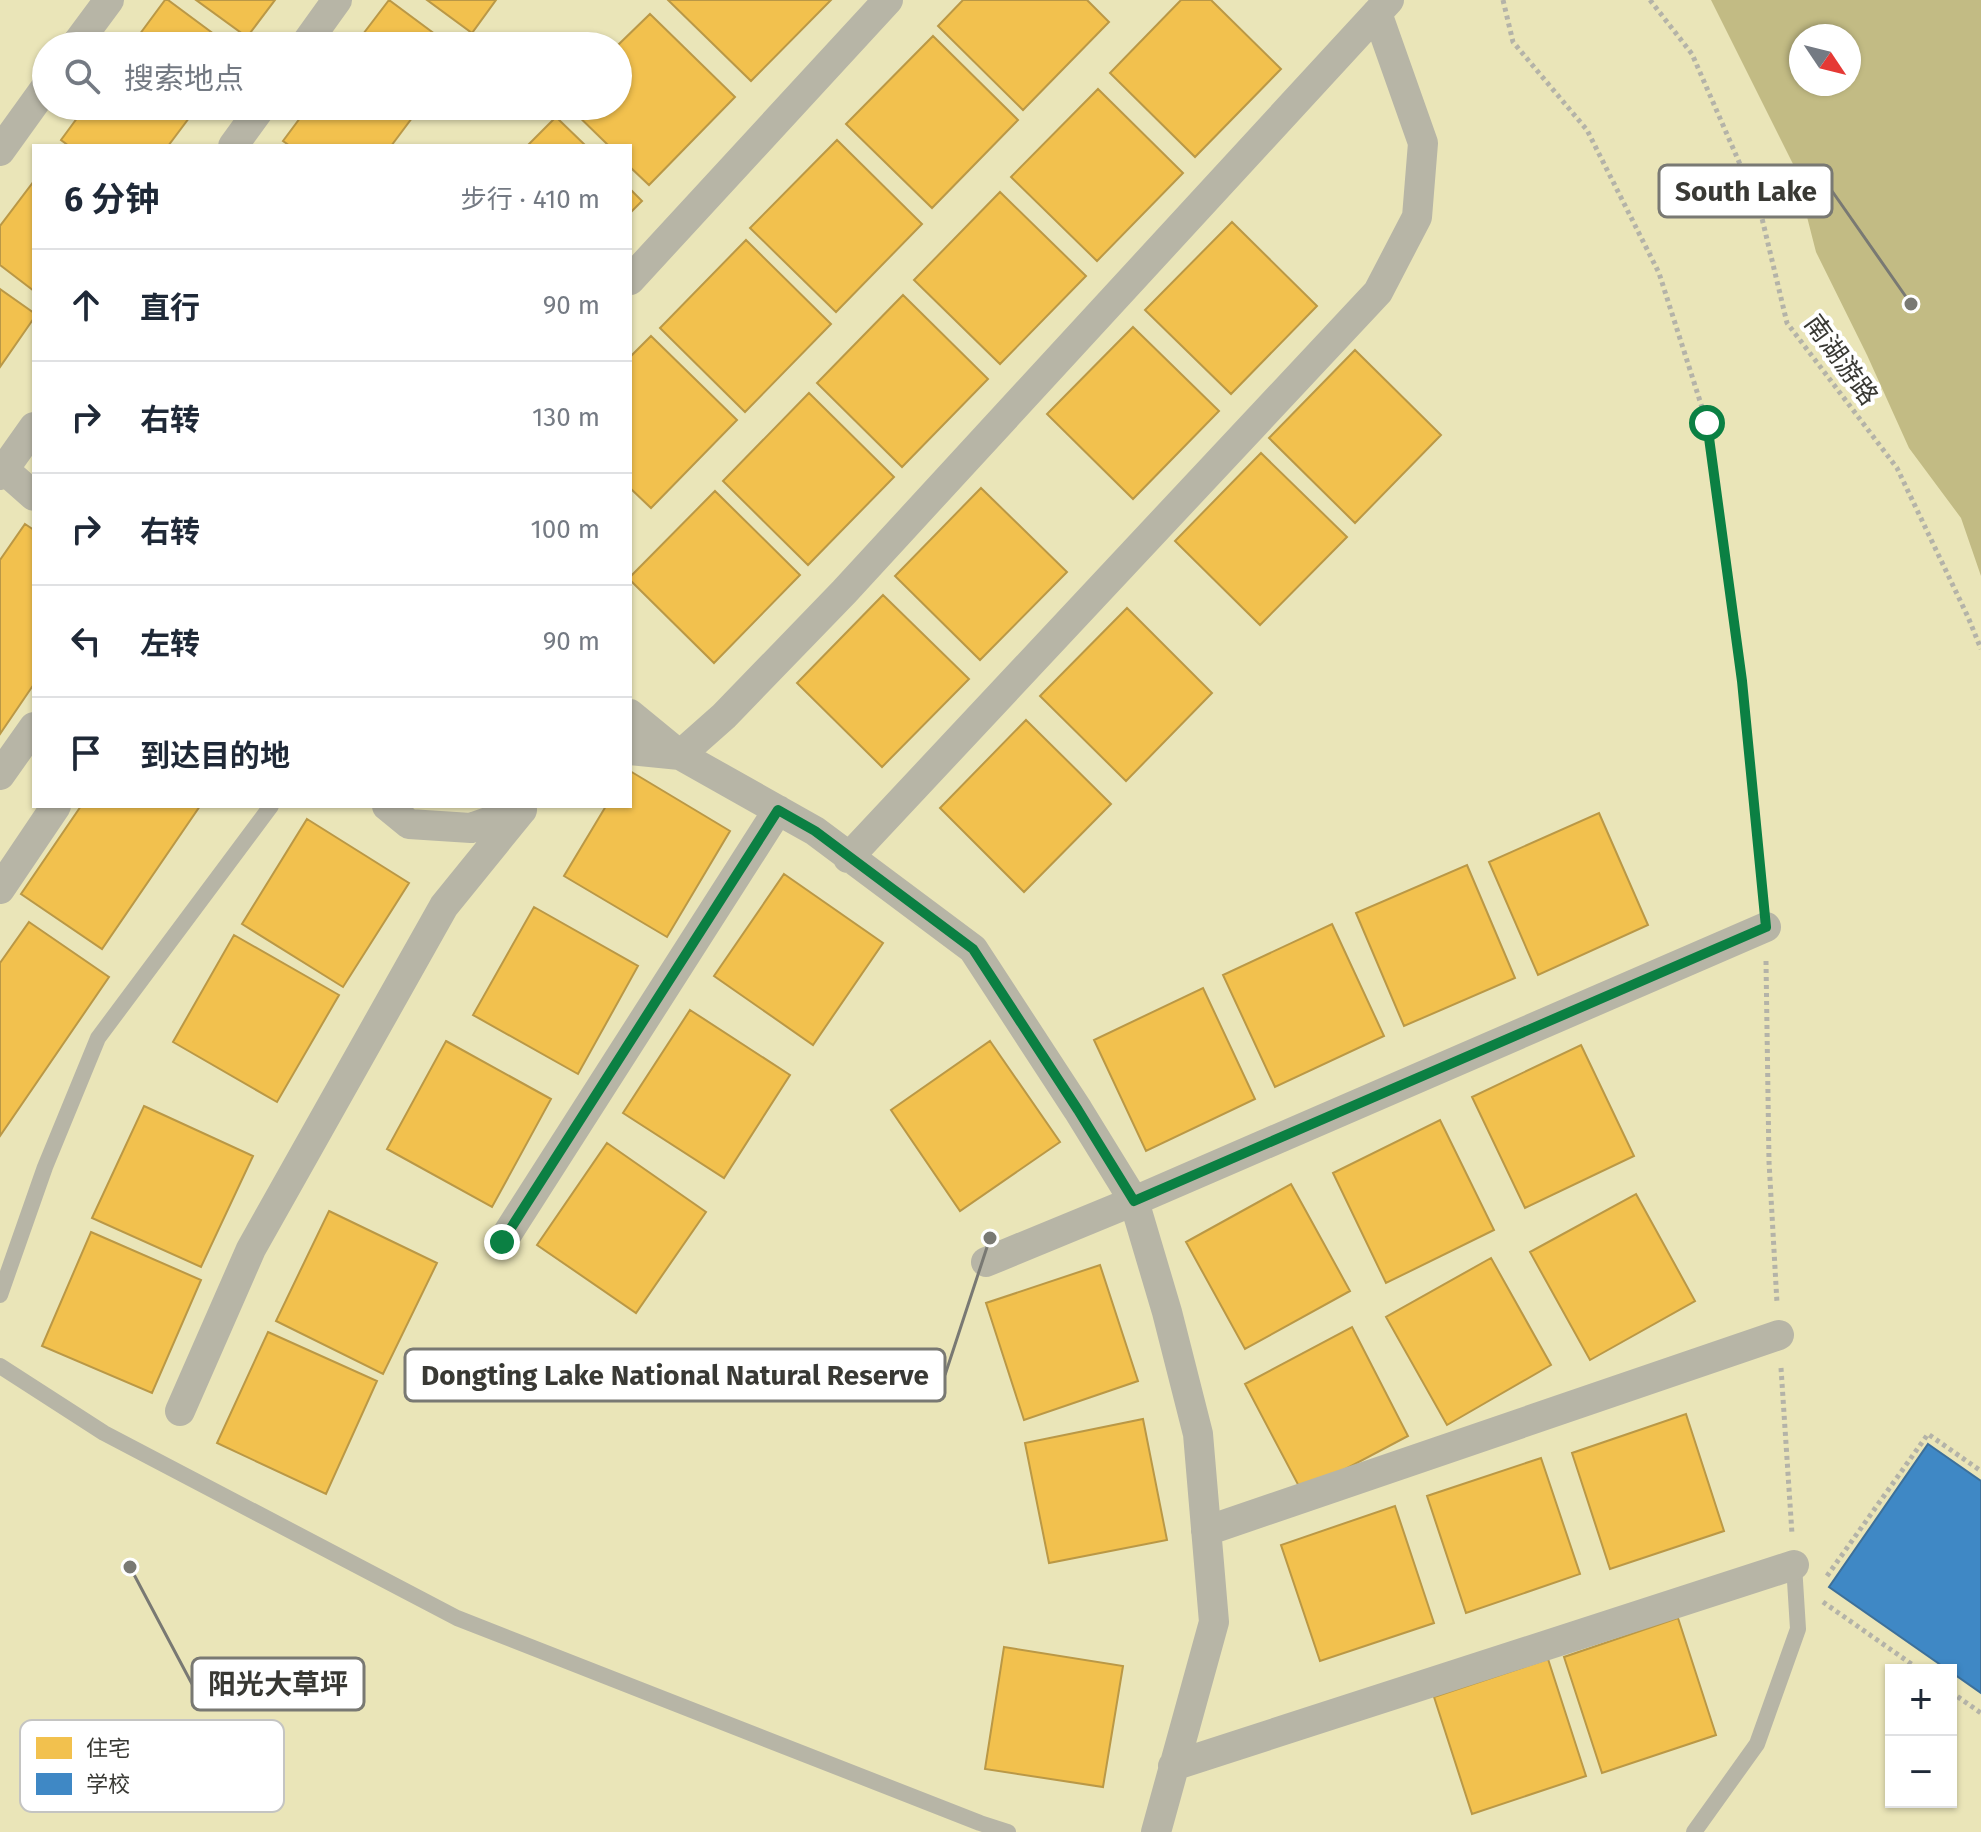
<!DOCTYPE html>
<html lang="zh">
<head>
<meta charset="utf-8">
<style>
	:root { --surface:#fff; --page:#f6f6f7; --text:#1f2937; --muted:#747a83; --line:#e0e1e3 }
	body { margin:0; font-family:"Fira Sans","Noto Sans SC",sans-serif; background:var(--page); color:var(--text) }
	.controls { position:absolute; right:24px; bottom:24px; display:grid; overflow:hidden; border-radius:0px; box-shadow:0 2px 6px #0004 }
	.controls button { width:72px; height:72px; display:grid; place-items:center; padding:0; border:0; border-bottom:2px solid var(--line); background:var(--surface); color:var(--text); font:40px sans-serif }
	.compass { position:absolute; left:1789px; top:24px; width:72px; height:72px; border-radius:50%; background:var(--surface); box-shadow:0 2px 6px #0004; rotate:125deg }
	.stop { position:absolute; width:24px; height:24px; margin:-18px; border:6px solid #0b8043; border-radius:50%; background:#fff }
	.stop.end { background:#0b8043; border-color:#fff; box-shadow:0 2px 8px #0008 }
	.list { margin:0; padding:0; list-style:none }
	h2 { display:flex; justify-content:space-between; align-items:center; height:104px; margin:0; padding:0 32px; font-size:34px }
	h2 small { font-size:26px; font-weight:400; color:var(--muted) }
	.list li { display:grid; grid-template-columns:52px 1fr auto; gap:24px; align-items:center; box-sizing:border-box; height:112px; padding:0 32px; border-top:2px solid var(--line) }
	.list b { display:block; font-size:30px; white-space:nowrap }
	.list em { font-size:26px; font-style:normal; color:var(--muted) }
	.icon { flex:none; width:44px; height:44px; fill:none; stroke:currentColor; stroke-width:2; stroke-linecap:round; stroke-linejoin:round }
	.map { position:relative; flex:none; width:1981px; height:1832px; overflow:hidden }
	.search { position:absolute; background:var(--surface); box-shadow:0 2px 6px #0004; left:32px; top:32px; width:600px; height:88px; display:flex; align-items:center; gap:20px; box-sizing:border-box; padding:0 28px; border-radius:44px; color:var(--muted); font-size:30px }
	.panel { position:absolute; background:var(--surface); box-shadow:0 2px 6px #0004; left:32px; top:144px; width:600px; height:664px; border-radius:0px }
	.map>svg:first-child { display:block }
</style>
</head>
<body>
<div class="map">
<svg width="1981" height="1832" viewBox="0 0 1981 1832">
	<rect width="100%" height="100%" fill="#f0efe8"/>
	<!-- green -->
	<path fill="#eae5b8" fill-rule="evenodd" d="M0,0H1981V1832H0ZM1801,36H1849V84H1801ZM46,46H618V106H46ZM34,146H630V806H34ZM1891,1670H1951V1802H1891Z"/>
	<!-- water -->
	<path fill="#c2bb84" fill-rule="evenodd" d="M1711,0H1981V576L1961,518L1909,448L1867,355L1816,252L1794,166ZM1801,36H1849V84H1801Z"/>
	<!-- homes -->
	<path fill="#f2c14e" stroke="#ba9846" stroke-width="2" d="M165,0H168L230,46H131Z
		M196,0H275L247,37Z
		M389,0L451,46H354Z
		M427,0H496L472,33Z
		M668,0H831L751,81Z
		M963,0H1087L1109,22L1023,110L938,26Z
		M1181,0H1211L1281,69L1195,157L1110,73Z
		M650,14L735,97L649,185L630,167V146H609L568,106H618L617,46Z
		M933,36L1018,120L932,208L846,124Z
		M1098,89L1183,173L1097,261L1011,177Z
		M86,106H198L168,146H69L61,140Z
		M309,106H421L391,146H290L283,141Z
		M556,117L586,146H527Z
		M837,140L922,224L836,312L750,228Z
		M34,181V291L0,265V226Z
		M630,189L642,201L630,213Z
		M1000,192L1086,276L1000,364L914,280Z
		M1232,222L1317,306L1231,394L1145,310Z
		M746,240L831,324L745,412L660,328Z
		M0,289L34,313V318L0,367Z
		M903,295L988,379L902,467L817,383Z
		M1133,327L1219,411L1133,499L1047,414Z
		M651,336L737,420L651,508L630,488V357Z
		M1355,350L1441,435L1355,523L1269,438Z
		M809,393L894,477L808,565L723,481Z
		M1261,453L1347,537L1260,625L1175,541Z
		M981,488L1067,572L980,660L895,576Z
		M715,491L800,575L714,663L630,580V577Z
		M25,524L34,530V684L0,734V560Z
		M883,595L969,679L882,767L797,683Z
		M1127,608L1212,693L1126,781L1040,696Z
		M1026,720L1111,804L1024,892L940,808Z
		M630,771L730,831L667,937L564,876L606,806H630Z
		M81,806H200L102,949L21,894Z
		M1599,813L1648,925L1538,975L1489,862Z
		M307,819L409,883L343,987L242,924Z
		M1467,865L1515,978L1404,1026L1356,913Z
		M784,874L883,943L813,1045L714,976Z
		M534,907L638,966L578,1074L473,1015Z
		M29,922L109,977L0,1136V963Z
		M1332,924L1384,1036L1275,1087L1223,975Z
		M234,935L339,995L277,1102L173,1042Z
		M1203,988L1255,1099L1146,1151L1094,1040Z
		M690,1010L790,1075L724,1178L623,1113Z
		M446,1041L551,1099L492,1207L387,1149Z
		M990,1041L1060,1142L960,1211L891,1110Z
		M1581,1045L1634,1156L1525,1208L1472,1097Z
		M144,1106L253,1156L201,1267L92,1218Z
		M1440,1120L1494,1230L1386,1283L1333,1173Z
		M607,1143L706,1212L636,1313L537,1245Z
		M1291,1184L1350,1291L1245,1349L1186,1242Z
		M1636,1194L1695,1301L1590,1360L1530,1252Z
		M329,1211L437,1263L383,1374L276,1321Z
		M91,1232L201,1280L152,1393L42,1346Z
		M1491,1258L1551,1365L1447,1425L1386,1317Z
		M1100,1265L1138,1381L1024,1420L986,1303Z
		M1352,1327L1408,1436L1302,1492L1245,1384Z
		M268,1332L377,1381L326,1494L217,1443Z
		M1686,1414L1724,1531L1610,1569L1572,1453Z
		M1143,1419L1167,1540L1049,1563L1025,1443Z
		M1541,1458L1580,1574L1466,1613L1427,1496Z
		M1395,1506L1434,1623L1320,1661L1281,1545Z
		M1678,1618L1716,1735L1602,1773L1564,1657Z
		M1004,1647L1123,1666L1103,1787L985,1769Z
		M1548,1659L1586,1776L1472,1814L1434,1697Z"/>
	<!-- schools -->
	<path fill="#3f88c5" stroke="#3d709a" stroke-width="2" d="M1928,1444L1981,1481V1693L1951,1672V1670H1948L1829,1587Z"/>
	<g fill="none" stroke-linecap="round" stroke-linejoin="round">
		<!-- path -->
		<path stroke="#b4b3a8" stroke-width="5" stroke-dasharray="4 4" stroke-linecap="butt" d="M1503,0L1513,42L1587,130L1659,273L1707,423L1742,681L1763,895
			M1650,0L1692,54L1760,210L1787,323L1897,468L1968,617L1981,649
			M1766,961L1769,1162L1777,1303
			M1781,1368L1792,1534
			M1827,1576L1928,1434L1981,1471
			M1823,1602L1920,1670
			M1951,1692L1981,1713"/>
		<!-- service -->
		<path stroke="#b7b5a6" stroke-width="16" d="M0,1295L45,1167L98,1038L271,806
			M0,1366L104,1433L457,1618L980,1823L1008,1832
			M1694,1832L1757,1744L1798,1629L1794,1565"/>
		<!-- minor -->
		<path stroke="#b7b5a6" stroke-width="30" d="M75,46L109,0
			M304,46L337,0
			M233,146L262,106
			M0,151L46,87
			M630,280L888,0
			M0,466L34,496
			M0,475L34,427
			M630,714L680,755L815,831L973,949L1078,1110L1134,1201L1167,1312L1198,1434L1214,1622L1156,1832
			M630,750L680,755L724,716L844,592L1389,0
			M0,775L34,727
			M387,806L409,824L471,828L522,810
			M848,858L1378,292L1417,217L1423,143L1377,13
			M0,889L56,806
			M502,1242L778,810
			M986,1262L1134,1201L1766,927
			M180,1411L251,1249L444,906L521,811
			M1206,1531L1779,1335
			M1173,1766L1794,1565"/>
	</g>
	<g fill="none" stroke-linecap="round" stroke-linejoin="round">
		<!-- route -->
		<path stroke="#0b8043" stroke-width="10" d="M502,1242L778,810L815,831L973,949L1078,1110L1134,1201L1766,927L1742,681L1707,423"/>
	</g>
	<g text-anchor="middle" dominant-baseline="central" stroke-width="8" stroke-linejoin="round" paint-order="stroke">
		<!-- street labels -->
		<g font-size="26" fill="#393934" stroke="#fff">
			<text transform="translate(1841 360) rotate(54)">南湖游路</text>
		</g>
	</g>
	<!-- legend -->
	<rect x="20" y="1720" width="264" height="92" rx="12" fill="#fff" stroke="#c4c4c2" stroke-width="2"/>
	<rect x="36" y="1737" width="36" height="22" fill="#f2c14e"/>
	<rect x="36" y="1773" width="36" height="22" fill="#3f88c5"/>
	<g font-size="22" fill="#393934">
		<text x="86" y="1756">住宅</text>
		<text x="86" y="1792">学校</text>
	</g>
	<!-- callouts -->
	<path fill="none" stroke="#797973" stroke-width="3" d="M1911 304L1832 191M990 1238L945 1375M130 1567L192 1684"/>
	<g fill="#797973" stroke="#fff" stroke-width="3">
		<circle cx="1911" cy="304" r="8"/>
		<circle cx="990" cy="1238" r="8"/>
		<circle cx="130" cy="1567" r="8"/>
	</g>
	<g fill="#fff" stroke="#797973" stroke-width="3">
		<rect x="1659" y="165" width="173" height="52" rx="8"/>
		<rect x="405" y="1349" width="540" height="52" rx="8"/>
		<rect x="192" y="1658" width="172" height="52" rx="8"/>
	</g>
	<g font-size="28" text-anchor="middle" font-weight="bold" fill="#393934">
		<text x="1746" y="201">South Lake</text>
		<text x="675" y="1385">Dongting Lake National Natural Reserve</text>
		<text x="278" y="1694">阳光大草坪</text>
	</g>
</svg>
<div class="controls">
<button>+</button>
<button>−</button>
</div>
<svg class="compass" viewBox="-18 -18 36 36"><path d="M0-13l5 13h-10z" fill="#e53935"/><path d="M0 13l5-13h-10z" fill="#747a83"/></svg>
<div class="stop" style="left:1707px;top:423px"></div>
<div class="stop end" style="left:502px;top:1242px"></div>
<div class="search"><svg class="icon" aria-label="search" viewBox="0 0 24 24"><circle cx="10" cy="10" r="6"/><path d="M15 15l6 6"/></svg>搜索地点</div>
<section class="panel">
<h2>6 分钟<small>步行 · 410 m</small></h2>
<ul class="list">
<li><svg class="icon" aria-label="ahead" viewBox="0 0 24 24"><path d="M12 20V5M6 11l6-6 6 6"/></svg><div><b>直行</b></div><em>90 m</em></li>
<li><svg class="icon" aria-label="right" viewBox="0 0 24 24"><path d="M7 20v-9h11M14 6l5 5-5 5"/></svg><div><b>右转</b></div><em>130 m</em></li>
<li><svg class="icon" aria-label="right" viewBox="0 0 24 24"><path d="M7 20v-9h11M14 6l5 5-5 5"/></svg><div><b>右转</b></div><em>100 m</em></li>
<li><svg class="icon" aria-label="left" viewBox="0 0 24 24"><path d="M17 20v-9H6M10 6l-5 5 5 5"/></svg><div><b>左转</b></div><em>90 m</em></li>
<li><svg class="icon" aria-label="arrive" viewBox="0 0 24 24"><path d="M6 21V4h12l-3 4 3 4H6"/></svg><div><b>到达目的地</b></div></li>
</ul>
</section>
</div>
</body>
</html>
